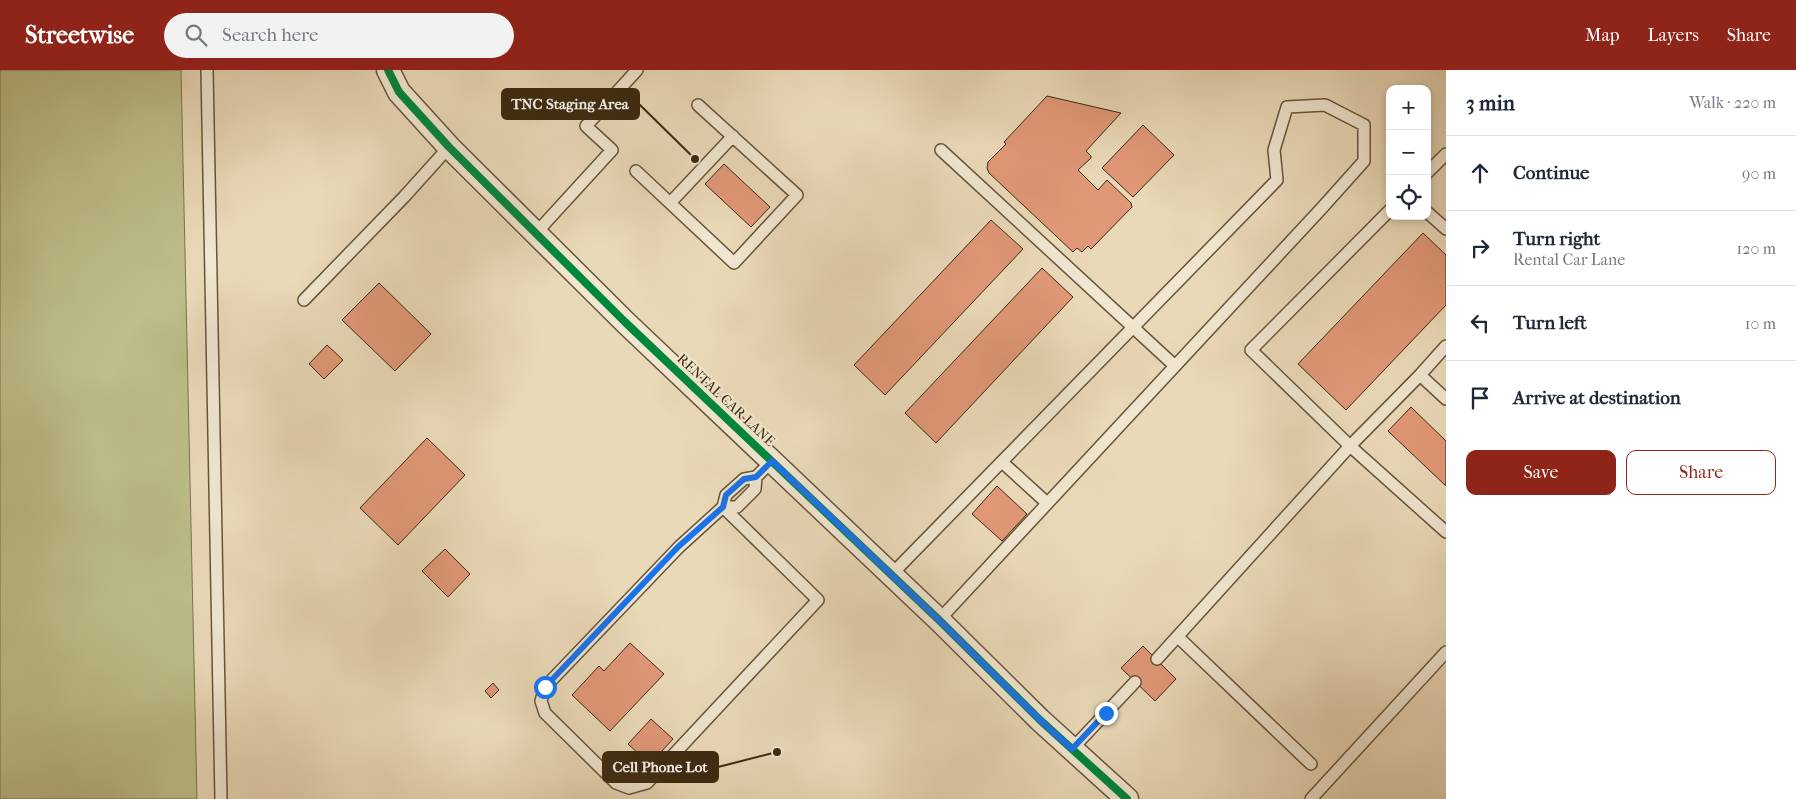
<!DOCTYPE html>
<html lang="en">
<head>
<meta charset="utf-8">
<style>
	:root { --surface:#fff; --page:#f2f2f3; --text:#1f2937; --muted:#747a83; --line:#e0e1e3; --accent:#8f2418 }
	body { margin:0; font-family:"IM FELL French Canon",serif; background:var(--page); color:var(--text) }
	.controls { position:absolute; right:15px; top:15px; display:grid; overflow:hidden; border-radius:10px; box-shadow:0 2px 8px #0003 }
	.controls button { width:45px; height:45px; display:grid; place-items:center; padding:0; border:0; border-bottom:1px solid var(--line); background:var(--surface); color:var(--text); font:25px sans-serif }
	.stop { position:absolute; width:15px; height:15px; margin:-11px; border:4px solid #1a73e8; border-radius:50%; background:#fff }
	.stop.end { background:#1a73e8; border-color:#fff; box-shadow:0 1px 5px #0008 }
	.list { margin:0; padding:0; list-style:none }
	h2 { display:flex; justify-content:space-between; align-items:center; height:65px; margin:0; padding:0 20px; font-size:21px }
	h2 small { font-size:16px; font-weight:400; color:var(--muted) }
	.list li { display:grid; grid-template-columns:32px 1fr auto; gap:15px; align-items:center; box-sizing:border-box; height:75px; padding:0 20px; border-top:1px solid var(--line) }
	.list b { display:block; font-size:19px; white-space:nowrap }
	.list p { margin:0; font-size:16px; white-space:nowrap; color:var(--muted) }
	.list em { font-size:16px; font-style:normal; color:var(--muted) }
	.actions { display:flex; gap:10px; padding:15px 20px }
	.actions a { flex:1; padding:11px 0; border:1px solid var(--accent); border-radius:10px; text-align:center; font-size:18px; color:var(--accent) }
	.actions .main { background:var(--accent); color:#fff }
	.icon { flex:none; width:28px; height:28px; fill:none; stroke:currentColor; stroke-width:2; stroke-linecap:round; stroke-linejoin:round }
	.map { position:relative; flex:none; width:1446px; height:729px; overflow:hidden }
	header { display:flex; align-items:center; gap:30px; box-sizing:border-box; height:70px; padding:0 25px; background:var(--accent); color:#fff }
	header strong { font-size:24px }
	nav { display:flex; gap:28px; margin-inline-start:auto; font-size:18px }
	.search { width:350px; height:45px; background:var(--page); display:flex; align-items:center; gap:12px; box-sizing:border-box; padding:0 18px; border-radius:28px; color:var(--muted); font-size:19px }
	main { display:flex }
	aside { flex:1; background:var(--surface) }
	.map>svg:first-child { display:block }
</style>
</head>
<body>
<header>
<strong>Streetwise</strong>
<div class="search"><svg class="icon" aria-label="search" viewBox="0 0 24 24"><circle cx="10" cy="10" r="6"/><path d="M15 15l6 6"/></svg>Search here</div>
<nav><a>Map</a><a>Layers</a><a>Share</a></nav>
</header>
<main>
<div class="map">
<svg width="1446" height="729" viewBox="0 0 1446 729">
	<rect width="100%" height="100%" fill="#ead9b8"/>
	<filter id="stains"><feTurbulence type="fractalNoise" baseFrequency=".004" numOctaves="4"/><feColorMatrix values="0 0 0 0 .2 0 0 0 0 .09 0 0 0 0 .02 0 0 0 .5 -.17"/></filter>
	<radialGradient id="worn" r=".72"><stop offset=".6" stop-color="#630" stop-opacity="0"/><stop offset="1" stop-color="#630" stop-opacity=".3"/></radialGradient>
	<!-- green -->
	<path fill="#bdbe8a" stroke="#7c744d" d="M0,0H181L197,729H0Z"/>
	<!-- building -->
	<path fill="#e19878" stroke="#3b2910" d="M1047,26L1121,43L1086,81L1091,86V88L1078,100L1098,120L1107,110L1131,133L1132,137L1091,179L1088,176L1082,182L1077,178L1073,182L989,103L987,98L988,92L1006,74L1004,72Z
		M1143,55L1174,85L1133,127L1102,98Z
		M724,94L770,137L751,157L705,114Z
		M991,150L1023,179L885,325L854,295Z
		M1423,163L1446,185V235L1346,340L1298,294Z
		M1042,198L1073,227L936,373L905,343Z
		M379,213L431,264L395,301L342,250Z
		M327,275L343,290L324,309L309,294Z
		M1411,337L1446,371V416L1388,361Z
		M427,368L465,405L398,475L360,438Z
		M997,416L1027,444L1002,471L972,444Z
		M445,479L470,504L448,527L422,501Z
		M630,573L664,604L610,661L572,625L599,596L604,601Z
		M1143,576L1176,609L1155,631L1121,598Z
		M493,613L499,620L491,628L485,621Z
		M651,649L673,669L650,694L628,674Z"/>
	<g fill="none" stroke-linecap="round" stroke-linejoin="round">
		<defs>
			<path id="lane" d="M207,0L221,729
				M941,80L1175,296
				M636,101L734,193L797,125L698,35
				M1427,103L1446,84
				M670,133L733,66
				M1390,140L1251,280L1350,376L1446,462
				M1427,142L1446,159
				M536,163L612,80L586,56L637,0
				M304,230L404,127L449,77
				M1446,276L1420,305L1446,329
				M1002,392L1047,433
				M723,437L818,530L647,713L629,718L616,713L545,643L541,631L545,617L679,477L723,437L726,425L744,409L756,407L772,391
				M723,437H737L755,419L756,407
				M891,505L1277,110L1274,80L1287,37L1325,35L1364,55V91L1321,139L939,550
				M1178,567L1311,694
				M1157,589L1350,376L1420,305
				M1072,679L1135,612
				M1311,729L1446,582"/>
			<path id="street" d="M388,0L399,22L449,77L625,252L939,550L1040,650L1127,729"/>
		</defs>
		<!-- lane casing -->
		<use href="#lane" stroke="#67553a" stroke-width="14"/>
		<!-- street casing -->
		<use href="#street" stroke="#67553a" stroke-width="25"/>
		<!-- lane -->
		<use href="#lane" stroke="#f1e6d1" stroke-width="11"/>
		<!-- street -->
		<use href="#street" stroke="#f1e6d1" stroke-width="22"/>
		<defs>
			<path id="cycleway" d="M388,0L399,22L449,77L625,252L939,550L1040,650L1127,729"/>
		</defs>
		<!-- cycleway casing -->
		<use href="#cycleway" stroke="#f1e6d1" stroke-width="11"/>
		<!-- cycleway -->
		<use href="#cycleway" stroke="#00873e" stroke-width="8"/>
	</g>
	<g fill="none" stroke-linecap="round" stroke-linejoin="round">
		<!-- route -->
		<path stroke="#1a73e8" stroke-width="6" d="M545,617L678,477L723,437L726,425L744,409L756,407L772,391L939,550L1040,650L1072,679L1106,643"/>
	</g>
	<g text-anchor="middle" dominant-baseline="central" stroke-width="4" stroke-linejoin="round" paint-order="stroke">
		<!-- street labels -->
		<g font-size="14" fill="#3b2910" stroke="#f1e6d1">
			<text transform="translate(726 330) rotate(43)">RENTAL CAR LANE</text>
		</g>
	</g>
	<!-- callouts -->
	<path fill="none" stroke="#3b2910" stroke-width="2" d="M695 89L639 34M777 682L718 697"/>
	<g fill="#3b2910" stroke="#f1e6d1" stroke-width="2">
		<circle cx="695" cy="89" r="5"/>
		<circle cx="777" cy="682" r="5"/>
	</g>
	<g fill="#3b2910" stroke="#3b2910" stroke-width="2">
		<rect x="502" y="19" width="137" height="30" rx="5"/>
		<rect x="603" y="682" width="115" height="30" rx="5"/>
	</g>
	<g font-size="15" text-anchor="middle" font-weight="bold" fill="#fff">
		<text x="570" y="39">TNC Staging Area</text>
		<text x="660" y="702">Cell Phone Lot</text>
	</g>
	<rect width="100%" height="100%" filter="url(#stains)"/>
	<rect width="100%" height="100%" fill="url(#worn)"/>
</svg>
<div class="controls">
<button>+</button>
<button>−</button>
<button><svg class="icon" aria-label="locate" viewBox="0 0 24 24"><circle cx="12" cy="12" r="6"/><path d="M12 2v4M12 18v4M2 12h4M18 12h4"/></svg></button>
</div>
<div class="stop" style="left:545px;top:617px"></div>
<div class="stop end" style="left:1106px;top:643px"></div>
</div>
<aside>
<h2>3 min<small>Walk · 220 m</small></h2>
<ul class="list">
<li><svg class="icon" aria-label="ahead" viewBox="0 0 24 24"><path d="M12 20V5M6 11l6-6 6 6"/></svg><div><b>Continue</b></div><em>90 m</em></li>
<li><svg class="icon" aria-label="right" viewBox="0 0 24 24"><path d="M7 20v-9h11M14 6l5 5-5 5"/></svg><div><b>Turn right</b><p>Rental Car Lane</p></div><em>120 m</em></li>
<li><svg class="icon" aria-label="left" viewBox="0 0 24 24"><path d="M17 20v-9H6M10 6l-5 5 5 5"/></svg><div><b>Turn left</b></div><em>10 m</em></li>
<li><svg class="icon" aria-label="arrive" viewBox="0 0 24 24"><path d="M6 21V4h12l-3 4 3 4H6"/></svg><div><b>Arrive at destination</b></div></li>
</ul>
<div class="actions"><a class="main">Save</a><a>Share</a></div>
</aside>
</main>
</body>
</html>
